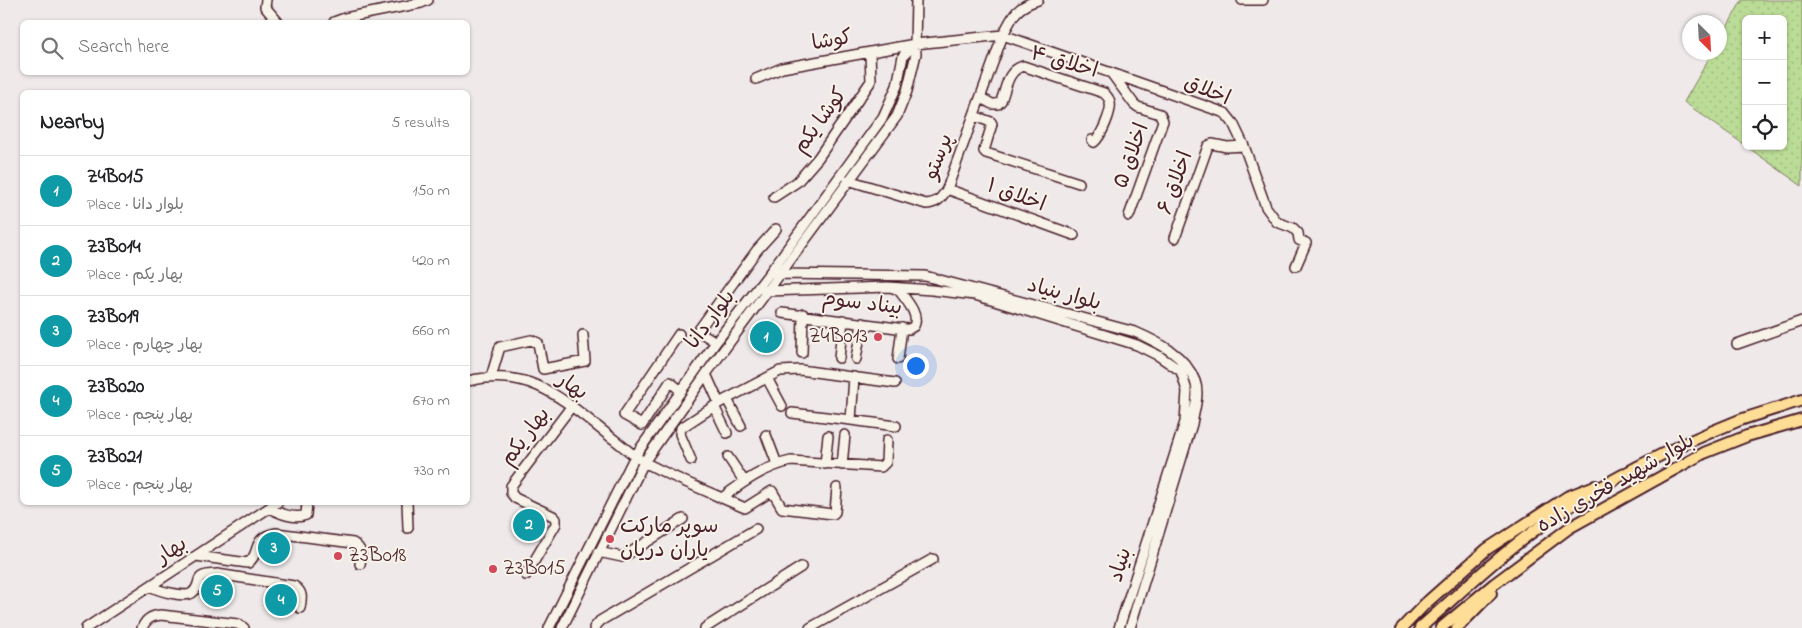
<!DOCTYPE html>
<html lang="en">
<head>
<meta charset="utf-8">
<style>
	:root { --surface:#fff; --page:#f6f6f6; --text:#202124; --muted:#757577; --line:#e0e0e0; --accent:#0b8043 }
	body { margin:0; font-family:"Indie Flower","Playpen Sans Arabic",sans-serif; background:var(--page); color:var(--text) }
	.controls { position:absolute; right:15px; top:15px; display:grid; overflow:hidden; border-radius:8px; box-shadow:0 1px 4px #0004 }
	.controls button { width:45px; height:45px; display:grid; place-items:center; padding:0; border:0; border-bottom:1px solid var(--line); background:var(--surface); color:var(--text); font:25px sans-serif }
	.compass { position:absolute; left:1682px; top:15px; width:45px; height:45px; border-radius:50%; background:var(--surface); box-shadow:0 1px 4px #0004; rotate:156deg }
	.you { position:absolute; left:915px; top:365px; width:18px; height:18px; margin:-12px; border:4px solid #fff; border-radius:50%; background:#1a73e8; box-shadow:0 0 0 8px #1a73e833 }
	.badge { display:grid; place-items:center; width:32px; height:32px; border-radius:50%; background:var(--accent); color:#fff; font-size:16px; font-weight:700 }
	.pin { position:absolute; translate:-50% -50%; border:2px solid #fff; box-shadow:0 1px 5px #0006 }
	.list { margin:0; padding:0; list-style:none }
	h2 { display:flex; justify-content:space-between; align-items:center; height:65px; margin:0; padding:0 20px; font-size:21px }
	h2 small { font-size:16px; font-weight:400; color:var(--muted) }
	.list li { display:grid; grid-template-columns:32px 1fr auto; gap:15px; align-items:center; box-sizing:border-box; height:70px; padding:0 20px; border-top:1px solid var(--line) }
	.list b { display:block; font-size:19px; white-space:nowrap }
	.list p { margin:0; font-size:16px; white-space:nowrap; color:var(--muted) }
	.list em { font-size:16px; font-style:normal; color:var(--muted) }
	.icon { flex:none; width:28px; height:28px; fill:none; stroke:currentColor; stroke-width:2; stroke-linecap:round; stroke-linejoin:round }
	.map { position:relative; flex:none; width:1802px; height:628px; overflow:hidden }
	.search { position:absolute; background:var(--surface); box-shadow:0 1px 4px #0004; left:20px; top:20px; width:450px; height:55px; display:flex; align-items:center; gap:12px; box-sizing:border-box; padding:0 18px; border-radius:8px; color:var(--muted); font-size:19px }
	.panel { position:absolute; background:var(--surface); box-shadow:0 1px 4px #0004; left:20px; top:90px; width:450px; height:415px; border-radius:8px }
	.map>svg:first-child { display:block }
</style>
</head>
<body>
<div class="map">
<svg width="1802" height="628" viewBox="0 0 1802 628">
	<defs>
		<pattern id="park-dots" width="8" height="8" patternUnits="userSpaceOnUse" patternTransform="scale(1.25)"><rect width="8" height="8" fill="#bbdc96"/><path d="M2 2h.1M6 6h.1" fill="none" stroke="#a2bc81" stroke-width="1.8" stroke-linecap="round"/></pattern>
	</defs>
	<rect width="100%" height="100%" fill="#efe9ea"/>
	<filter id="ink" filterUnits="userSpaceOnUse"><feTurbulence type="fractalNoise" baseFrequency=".02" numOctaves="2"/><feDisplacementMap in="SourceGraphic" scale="10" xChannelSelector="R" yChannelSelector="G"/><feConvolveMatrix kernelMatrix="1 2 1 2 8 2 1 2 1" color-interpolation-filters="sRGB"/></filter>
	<g filter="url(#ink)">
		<!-- park -->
		<path fill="url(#park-dots)" stroke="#827e60" d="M1742,0H1802V186L1746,146H1783V19H1746V146L1684,102L1712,53L1720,52V40Z"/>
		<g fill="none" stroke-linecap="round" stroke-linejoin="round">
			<defs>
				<path id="minor" d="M266,0L265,7L278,22
					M1242,0H1263
					M334,22L345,18L421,3L428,0
					M1112,74L1134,104L1138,107L1160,114L1163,121L1129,216
					M756,79L782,68L915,44L1003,35L1225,113L1233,123L1244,146L1266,207L1277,222L1293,228L1298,233L1299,240L1306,243L1296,266
					M981,98L992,104H998L1001,101C1007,86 1007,71 1023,66L1104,93C1107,96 1110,99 1110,103C1112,111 1101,137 1094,142L1092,140
					M974,116L991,122L992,124L984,151L986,153L1079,183
					M848,180L926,204C937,203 941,199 947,189L1003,35C1013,15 1016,7 1038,0
					M947,189L1074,235
					M774,197L797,182L818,158L871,81L870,52
					M1175,238L1208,146L1212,144L1227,147L1244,146
					M771,271L780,274L925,276L1135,332C1158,342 1185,355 1195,381C1200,394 1194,411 1192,424L1130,628
					M759,287L767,291L888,287L932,290L975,295L1137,345L1159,356L1181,371L1187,391L1185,422L1119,628
					M782,313L897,328L909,329L914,326C920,314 905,299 898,289L893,288
					M679,334L624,415L642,425L670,382L680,390
					M716,342L698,331L757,250L776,229
					M1737,344L1802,321
					M802,353L803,314
					M839,358L843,320
					M856,359L862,323
					M898,359L902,328
					M706,374L719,403
					M491,377L500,347L531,340L538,343L543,369L585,361L583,335
					M854,377L851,420L896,426
					M767,378L782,406
					M468,381C534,365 567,404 616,441C625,448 634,456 644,462C676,479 711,493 745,508L772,491L782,508L833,514L835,512L837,488
					M727,399L741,426
					M714,406L727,433
					M792,413L851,420
					M766,435L777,464
					M728,457L744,481
					M691,460L680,434L681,428L719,403L780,371L800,370L895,383
					M825,464L828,436
					M842,465L845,435
					M722,498C743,482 764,467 791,461L881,467L886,462L887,440
					M407,502L408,528
					M269,508C279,513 294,520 306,515L307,502
					M598,552L622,557L628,554L683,519
					M196,556L248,563C262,553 250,538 276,533L353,543C362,549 362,554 360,564
					M526,575L556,524V519L553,516L515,498L511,493V486L571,407
					M151,586C157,591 186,598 192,593C205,583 189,575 217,574L294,586C303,592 302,597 300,608
					M86,628L278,502
					M142,628C146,619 151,616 161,615L238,624L244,628
					M549,628L635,456L716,342L771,271L883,117L897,86L903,56L915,44
					M562,628L644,462L706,374L897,116L907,91L916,54L915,44L916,0
					M594,628L600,621L756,529
					M705,628L801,567
					M810,628L933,559"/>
				<path id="major" d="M1402,628L1425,604L1487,549L1567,497L1595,486
					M1420,628C1461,592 1500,554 1545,523C1605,481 1672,447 1740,420C1761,413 1782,407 1802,400
					M1441,628L1494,584L1569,528L1704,453L1747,436L1802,420
					M1457,628L1491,593"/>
			</defs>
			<!-- minor casing -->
			<use href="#minor" stroke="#4a1f2b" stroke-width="12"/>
			<!-- major casing -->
			<use href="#major" stroke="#4a1f2b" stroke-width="14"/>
			<!-- minor -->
			<use href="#minor" stroke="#f7f3e8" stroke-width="9"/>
			<!-- major -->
			<use href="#major" stroke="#fedd96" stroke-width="10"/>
		</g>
	</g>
	<!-- markers -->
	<g fill="#d1495b" stroke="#f7f3e8" stroke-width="2">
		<circle cx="878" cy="337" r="5"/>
		<circle cx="610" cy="539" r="5"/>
		<circle cx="338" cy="556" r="5"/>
		<circle cx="493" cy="569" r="5"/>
	</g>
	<g text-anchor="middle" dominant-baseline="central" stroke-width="4" stroke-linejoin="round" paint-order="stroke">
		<!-- street labels -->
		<g font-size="21" fill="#4a1f2b" stroke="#f7f3e8">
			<text transform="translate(832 41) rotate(-10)">کوشا</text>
			<text transform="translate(1064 63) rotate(16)">اخلاق ۴</text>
			<text transform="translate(1207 91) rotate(23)">اخلاق</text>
			<text transform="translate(821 121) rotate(-54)">کوشا یکم</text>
			<text transform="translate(1132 156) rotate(-70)">اخلاق ۵</text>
			<text transform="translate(939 157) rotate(-69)">پرستو</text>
			<text transform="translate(1176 183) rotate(-70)">اخلاق ۶</text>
			<text transform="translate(1016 196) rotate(20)">اخلاق ۱</text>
			<text transform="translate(1064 295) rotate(15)">بلوار بنیاد</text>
			<text transform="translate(862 304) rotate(7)">بیناد سوم</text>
			<text transform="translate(711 320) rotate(-53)">بلوار دانا</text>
			<text transform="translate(572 387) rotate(34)">بهار</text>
			<text transform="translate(526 437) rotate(-53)">بهار یکم</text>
			<text transform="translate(1616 484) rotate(-30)">بلوار شهید فخری زاده</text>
			<text transform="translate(172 551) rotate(-34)">بهار</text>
			<text transform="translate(1121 565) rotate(-73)">بنیاد</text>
		</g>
		<!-- poi labels -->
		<g font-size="21" fill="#4a1f2b" stroke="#f7f3e8" text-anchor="start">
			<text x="868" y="337" text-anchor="end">Z4B013</text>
			<text x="620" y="527">سوپر مارکت<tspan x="620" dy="24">یاران دریان</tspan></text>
			<text x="348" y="556">Z3B018</text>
			<text x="503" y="569">Z3B015</text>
		</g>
	</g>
</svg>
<div class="controls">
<button>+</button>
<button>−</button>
<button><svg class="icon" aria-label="locate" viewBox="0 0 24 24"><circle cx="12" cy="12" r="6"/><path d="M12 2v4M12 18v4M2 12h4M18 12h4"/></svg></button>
</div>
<svg class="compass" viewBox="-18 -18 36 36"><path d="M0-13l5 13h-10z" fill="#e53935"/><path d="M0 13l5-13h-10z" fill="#757577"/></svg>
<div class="you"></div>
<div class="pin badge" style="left:766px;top:337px;background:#0f9aa8">1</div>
<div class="pin badge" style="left:529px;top:525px;background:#0f9aa8">2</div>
<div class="pin badge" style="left:274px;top:548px;background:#0f9aa8">3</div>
<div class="pin badge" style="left:281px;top:600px;background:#0f9aa8">4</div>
<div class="pin badge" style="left:217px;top:591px;background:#0f9aa8">5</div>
<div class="search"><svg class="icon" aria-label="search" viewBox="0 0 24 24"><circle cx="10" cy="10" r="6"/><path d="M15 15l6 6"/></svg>Search here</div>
<section class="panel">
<h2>Nearby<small>5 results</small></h2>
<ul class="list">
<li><span class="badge" style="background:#0f9aa8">1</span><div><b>Z4B015</b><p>Place · بلوار دانا</p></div><em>150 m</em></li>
<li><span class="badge" style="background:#0f9aa8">2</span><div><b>Z3B014</b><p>Place · بهار یکم</p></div><em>420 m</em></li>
<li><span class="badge" style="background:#0f9aa8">3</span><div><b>Z3B019</b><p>Place · بهار چهارم</p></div><em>660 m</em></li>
<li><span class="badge" style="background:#0f9aa8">4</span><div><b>Z3B020</b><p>Place · بهار پنجم</p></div><em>670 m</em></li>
<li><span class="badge" style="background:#0f9aa8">5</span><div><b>Z3B021</b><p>Place · بهار پنجم</p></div><em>730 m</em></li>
</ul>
</section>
</div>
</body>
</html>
